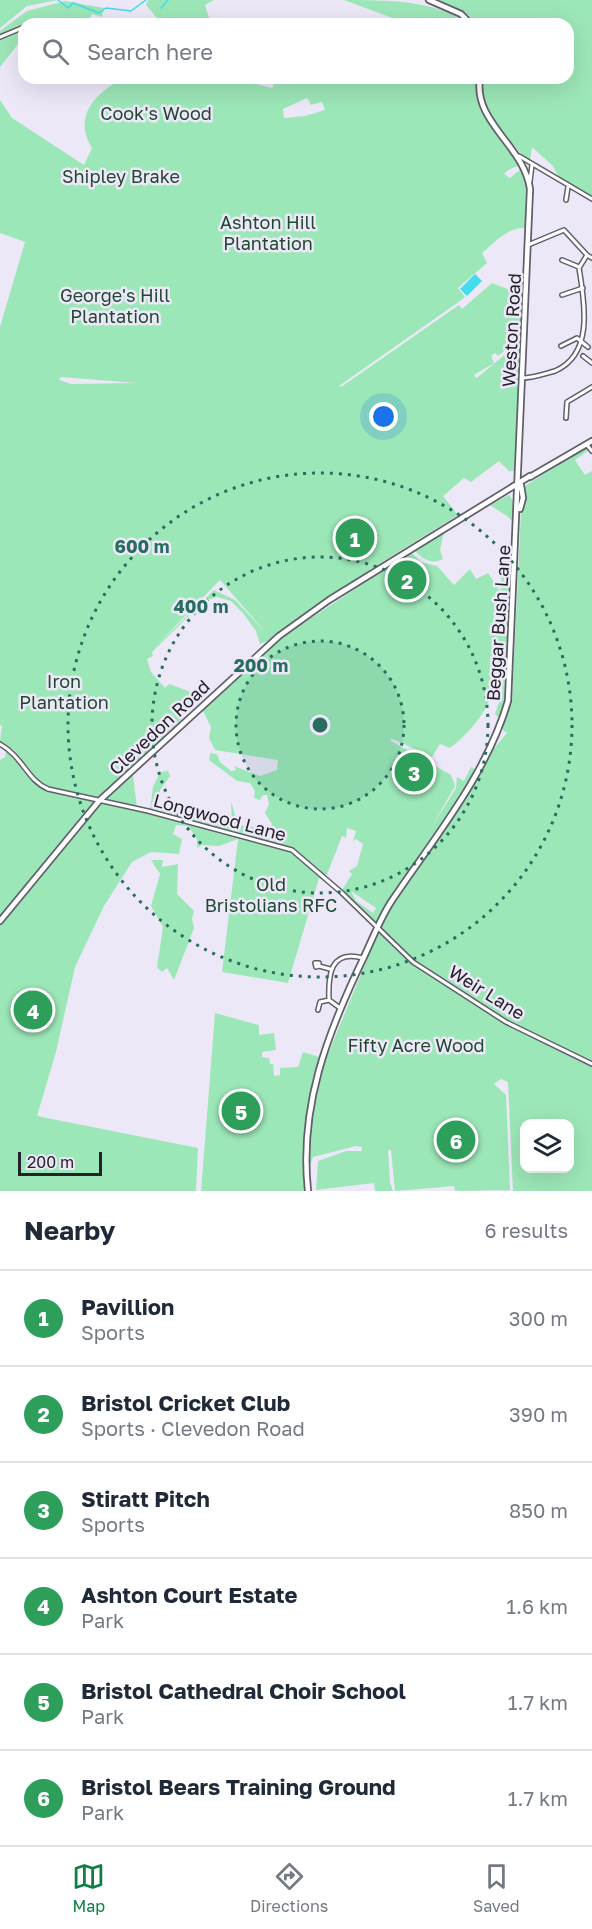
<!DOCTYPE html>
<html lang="en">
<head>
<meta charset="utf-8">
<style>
	:root { --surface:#fff; --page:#f6f6f7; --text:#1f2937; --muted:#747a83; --line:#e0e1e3; --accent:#0b8043 }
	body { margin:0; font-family:"Golos Text",sans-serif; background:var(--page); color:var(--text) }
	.controls { position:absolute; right:18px; bottom:18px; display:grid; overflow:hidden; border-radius:12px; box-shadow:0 6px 24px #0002 }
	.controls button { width:54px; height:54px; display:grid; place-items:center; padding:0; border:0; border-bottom:2px solid var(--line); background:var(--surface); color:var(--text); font:30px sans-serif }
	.scale { position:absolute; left:18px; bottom:15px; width:84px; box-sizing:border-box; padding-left:6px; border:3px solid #242228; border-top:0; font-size:16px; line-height:21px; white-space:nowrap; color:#242228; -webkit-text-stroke:4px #ede8f8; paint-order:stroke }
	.you { position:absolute; left:384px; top:417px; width:21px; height:21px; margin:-15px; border:4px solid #fff; border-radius:50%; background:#1a73e8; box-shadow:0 0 0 9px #1a73e833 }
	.badge { display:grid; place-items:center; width:39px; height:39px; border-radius:50%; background:var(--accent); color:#fff; font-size:20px; font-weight:700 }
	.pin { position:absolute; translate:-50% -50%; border:3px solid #fff; box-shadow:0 2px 6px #0006 }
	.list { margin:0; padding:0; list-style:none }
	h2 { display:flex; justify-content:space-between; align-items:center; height:78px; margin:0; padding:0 24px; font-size:26px }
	h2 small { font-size:20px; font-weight:400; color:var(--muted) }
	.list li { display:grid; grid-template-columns:39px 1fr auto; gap:18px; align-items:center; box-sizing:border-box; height:96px; padding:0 24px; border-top:2px solid var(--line) }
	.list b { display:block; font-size:22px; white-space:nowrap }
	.list p { margin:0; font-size:20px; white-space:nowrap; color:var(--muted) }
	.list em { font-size:20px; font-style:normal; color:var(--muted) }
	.icon { flex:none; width:33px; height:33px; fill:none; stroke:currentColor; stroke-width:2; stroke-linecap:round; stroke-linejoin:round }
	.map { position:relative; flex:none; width:592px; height:1191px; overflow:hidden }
	.search { position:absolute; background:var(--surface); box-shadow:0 6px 24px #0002; left:18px; right:18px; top:18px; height:66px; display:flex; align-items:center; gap:15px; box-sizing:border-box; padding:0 21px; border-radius:18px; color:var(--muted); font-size:22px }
	.sheet { height:654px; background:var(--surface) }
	nav { display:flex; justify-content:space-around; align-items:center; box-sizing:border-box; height:84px; border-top:2px solid var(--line); background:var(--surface); font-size:16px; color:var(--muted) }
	nav a { display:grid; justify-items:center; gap:3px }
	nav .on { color:var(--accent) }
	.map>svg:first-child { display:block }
</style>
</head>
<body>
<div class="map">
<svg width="592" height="1191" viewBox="0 0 592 1191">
	<rect width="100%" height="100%" fill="#ede8f8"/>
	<!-- green -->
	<path fill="#9ce7b8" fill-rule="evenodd" d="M0,0H58L27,6L0,28Z
		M148,0H214L205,5L211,24H162L146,5Z
		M344,0C391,0 432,0 470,24H391L395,19Z
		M437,0H592V196L559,178L553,166L532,147L530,161L524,157C504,133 479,110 483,78H568V24H477L469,15Z
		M65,1L104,8L102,17L92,14L87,24H24L18,44L0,67V31L27,11Z
		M125,78H251L256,84L272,88L277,78H477C474,118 502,133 520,165L508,170L504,174L510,178L521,169L526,180L525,228C508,227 495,242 482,253L487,263L458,288L465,297L460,301L339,386L341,387L459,305L462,309L492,283L510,290L524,283L521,337L498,356L495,353L491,356L494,363L474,375L476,378L478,377L521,341L515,471H509L499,461L471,482L464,478L443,496L458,515L374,567L273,639L260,644L256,631L243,613L231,601L217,597L204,601L152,652L153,656L147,659L151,672L165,688L169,684L202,696L182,715V719L92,806L97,807L133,775L137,808L150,811L153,787L160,772L168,771L170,776L160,790L158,806L168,809L171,813L175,810L178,814V803L181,804L196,819L220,826L229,814V827L232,828L231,801L238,825L252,826L257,832L269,831L272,824L265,813L269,804L267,795H263L260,800L254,798L255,791L250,783L237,781L209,760L210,753L217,754L220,762L231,771L236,770L234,766L260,776L277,770L278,760L215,750L209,738L211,727L202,709L281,638L411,552L421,562L437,566L454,585L470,569L476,579L488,573L500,591L503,558L513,559L506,701L494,736L491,735L499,718L495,714L503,690L498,672C494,702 475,729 450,748L440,744L432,757L391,738V741L451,775L455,786L431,828L456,788L457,777L464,781L471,767L476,770L461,798L375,926L344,896L319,878L288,983L222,972L238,839L219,846L202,845L197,848V839L188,826L176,825L173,834L182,839L179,854L151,852L132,862L104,906L75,967L56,1052L37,1116L198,1148L196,1191H0V760L5,757L6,751L19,760L21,758L14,750L0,741L2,726L0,725V327L25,242L0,233V100L12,118L84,165L92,148C72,117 96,91 125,78ZM307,98L311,105L322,102L325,110L305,116L284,118L283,109ZM61,377L136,383L71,384L59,380ZM220,580L267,634L235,600L214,590L154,648ZM347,828L356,831L353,841L356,839L363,844L357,866L349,871L352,874L342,890L326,877L342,836L346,838ZM351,891L376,908L373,913L356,901Z
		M585,448L589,450L575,460L585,475L592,471V1191H513L508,1082L501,1079L494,1084L506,1095L510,1190L455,1191L454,1186L395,1191L391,1150H388L390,1182L393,1191H375L374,1183L316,1190L318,1161L346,1151H362V1147L356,1146L313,1157L309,1169L311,1191H201L215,1013L259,1025V1035L274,1033L276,1050L262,1052V1057L269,1058L270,1064H273L274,1076L280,1075V1068L298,1067L303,1052L326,1059L384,918L464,802L490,753L507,733L502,729L512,700L521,512L525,499V486ZM524,1124H570V1168H524Z
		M509,495L515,504L514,523L507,516L490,505Z
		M444,532L440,550L443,559C432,565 422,559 414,550Z
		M151,860H163L162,867L178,864L177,894L194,911L192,919L194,928L174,980L167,968L162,972L157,967L163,927L151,906L160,874Z"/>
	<!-- water -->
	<path fill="#42dceb" d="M475,274L482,281L467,296L460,289Z"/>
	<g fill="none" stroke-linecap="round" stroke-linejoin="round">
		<!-- stream -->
		<path stroke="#42dceb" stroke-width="1.5" d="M58,0L68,8L73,3L99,13L106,8L131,11L146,0
			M161,8L168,0"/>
		<defs>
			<path id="street" d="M0,37L24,27
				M519,156L592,199
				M530,181L532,165
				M566,200L568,187
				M587,255L592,258
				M562,260L579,267
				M562,295L583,288
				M561,346L577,338L588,347
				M583,356L592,363
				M522,378C533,378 544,374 555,371C592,355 586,309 579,268L587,255L564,230L528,245
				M566,418L567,402L592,387
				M587,445L592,451
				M0,744C23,757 27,780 48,789L148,811L292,850L342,893L413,962L506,1022L592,1064
				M315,963H319V966L316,967Z
				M319,966L330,969
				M340,1008L329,1000C328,975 330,949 363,958
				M318,1010L320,1002L329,1000"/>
			<path id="secondary" d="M429,0L461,14L471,24
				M530,477L592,441
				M520,509L523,498L521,485
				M0,921L99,801L279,636L329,600L530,476
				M308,1191C299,1107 327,1034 363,959C372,940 380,919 391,902C434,838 486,776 508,701L530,189C524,145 473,123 480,78"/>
		</defs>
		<!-- street casing -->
		<use href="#street" stroke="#625f6c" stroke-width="6"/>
		<!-- secondary casing -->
		<use href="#secondary" stroke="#625f6c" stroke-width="8"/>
		<!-- street -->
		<use href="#street" stroke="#fff" stroke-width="3"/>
		<!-- secondary -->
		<use href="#secondary" stroke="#fff" stroke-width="4.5"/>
	</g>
	<!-- distance rings -->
	<circle cx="320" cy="725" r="84" fill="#296d60" fill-opacity=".12"/>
	<g fill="none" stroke="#296d60" stroke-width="3" stroke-dasharray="3 6">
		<circle cx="320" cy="725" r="84"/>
		<circle cx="320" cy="725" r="168"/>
		<circle cx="320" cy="725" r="252"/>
	</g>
	<g text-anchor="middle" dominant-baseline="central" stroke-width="5" stroke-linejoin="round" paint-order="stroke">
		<!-- park labels -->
		<g font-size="18" fill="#204830" stroke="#ede8f8">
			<text x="156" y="113">Cook's Wood</text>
			<text x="121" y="176">Shipley Brake</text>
			<text x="268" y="222">Ashton Hill<tspan x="268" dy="21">Plantation</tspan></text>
			<text x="115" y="295">George's Hill<tspan x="115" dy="21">Plantation</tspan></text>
			<text x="64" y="681">Iron<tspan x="64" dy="21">Plantation</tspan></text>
			<text x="271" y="884">Old<tspan x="271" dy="21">Bristolians RFC</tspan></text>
			<text x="416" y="1045">Fifty Acre Wood</text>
		</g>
		<!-- street labels -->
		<g font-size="18" fill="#242228" stroke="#ede8f8">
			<text transform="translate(511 330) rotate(-87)">Weston Road</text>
			<text transform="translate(498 623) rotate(-86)">Beggar Bush Lane</text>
			<text transform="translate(159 727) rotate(-43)">Clevedon Road</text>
			<text transform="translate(220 817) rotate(15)">Longwood Lane</text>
			<text transform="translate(487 992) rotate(32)">Weir Lane</text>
		</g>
	</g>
	<circle cx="320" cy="725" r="9" fill="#296d60" stroke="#ede8f8" stroke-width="3"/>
	<g font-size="18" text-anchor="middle" font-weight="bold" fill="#296d60" stroke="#ede8f8" stroke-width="5" stroke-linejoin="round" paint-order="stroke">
		<text x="142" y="553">600 m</text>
		<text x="201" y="613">400 m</text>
		<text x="261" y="672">200 m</text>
	</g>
</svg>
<div class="controls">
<button><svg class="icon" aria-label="layers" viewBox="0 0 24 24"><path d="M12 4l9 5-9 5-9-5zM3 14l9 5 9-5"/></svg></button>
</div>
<div class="scale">200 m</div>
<div class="you"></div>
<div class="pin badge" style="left:355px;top:538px;background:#2e9e5b">1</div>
<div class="pin badge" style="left:407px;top:580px;background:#2e9e5b">2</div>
<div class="pin badge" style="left:414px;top:772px;background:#2e9e5b">3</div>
<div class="pin badge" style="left:33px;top:1010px;background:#2e9e5b">4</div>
<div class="pin badge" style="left:241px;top:1111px;background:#2e9e5b">5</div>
<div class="pin badge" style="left:456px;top:1140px;background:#2e9e5b">6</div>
<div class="search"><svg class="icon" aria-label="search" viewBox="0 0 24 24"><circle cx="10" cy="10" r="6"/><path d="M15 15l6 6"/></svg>Search here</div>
</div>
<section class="sheet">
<h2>Nearby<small>6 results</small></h2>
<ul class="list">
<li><span class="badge" style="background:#2e9e5b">1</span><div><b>Pavillion</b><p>Sports</p></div><em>300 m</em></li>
<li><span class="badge" style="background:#2e9e5b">2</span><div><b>Bristol Cricket Club</b><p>Sports · Clevedon Road</p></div><em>390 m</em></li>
<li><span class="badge" style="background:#2e9e5b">3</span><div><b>Stiratt Pitch</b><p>Sports</p></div><em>850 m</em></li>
<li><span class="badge" style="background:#2e9e5b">4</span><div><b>Ashton Court Estate</b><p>Park</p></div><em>1.6 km</em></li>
<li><span class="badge" style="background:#2e9e5b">5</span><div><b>Bristol Cathedral Choir School</b><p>Park</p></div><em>1.7 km</em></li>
<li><span class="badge" style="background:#2e9e5b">6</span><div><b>Bristol Bears Training Ground</b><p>Park</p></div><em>1.7 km</em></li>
</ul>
</section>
<nav>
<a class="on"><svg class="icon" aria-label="map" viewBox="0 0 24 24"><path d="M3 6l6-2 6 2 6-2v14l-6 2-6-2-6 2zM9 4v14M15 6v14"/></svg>Map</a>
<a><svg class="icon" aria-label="directions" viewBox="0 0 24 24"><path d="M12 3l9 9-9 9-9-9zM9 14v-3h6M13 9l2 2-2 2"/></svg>Directions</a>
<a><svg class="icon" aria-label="saved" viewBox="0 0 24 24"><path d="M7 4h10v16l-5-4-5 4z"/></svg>Saved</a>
</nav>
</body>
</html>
